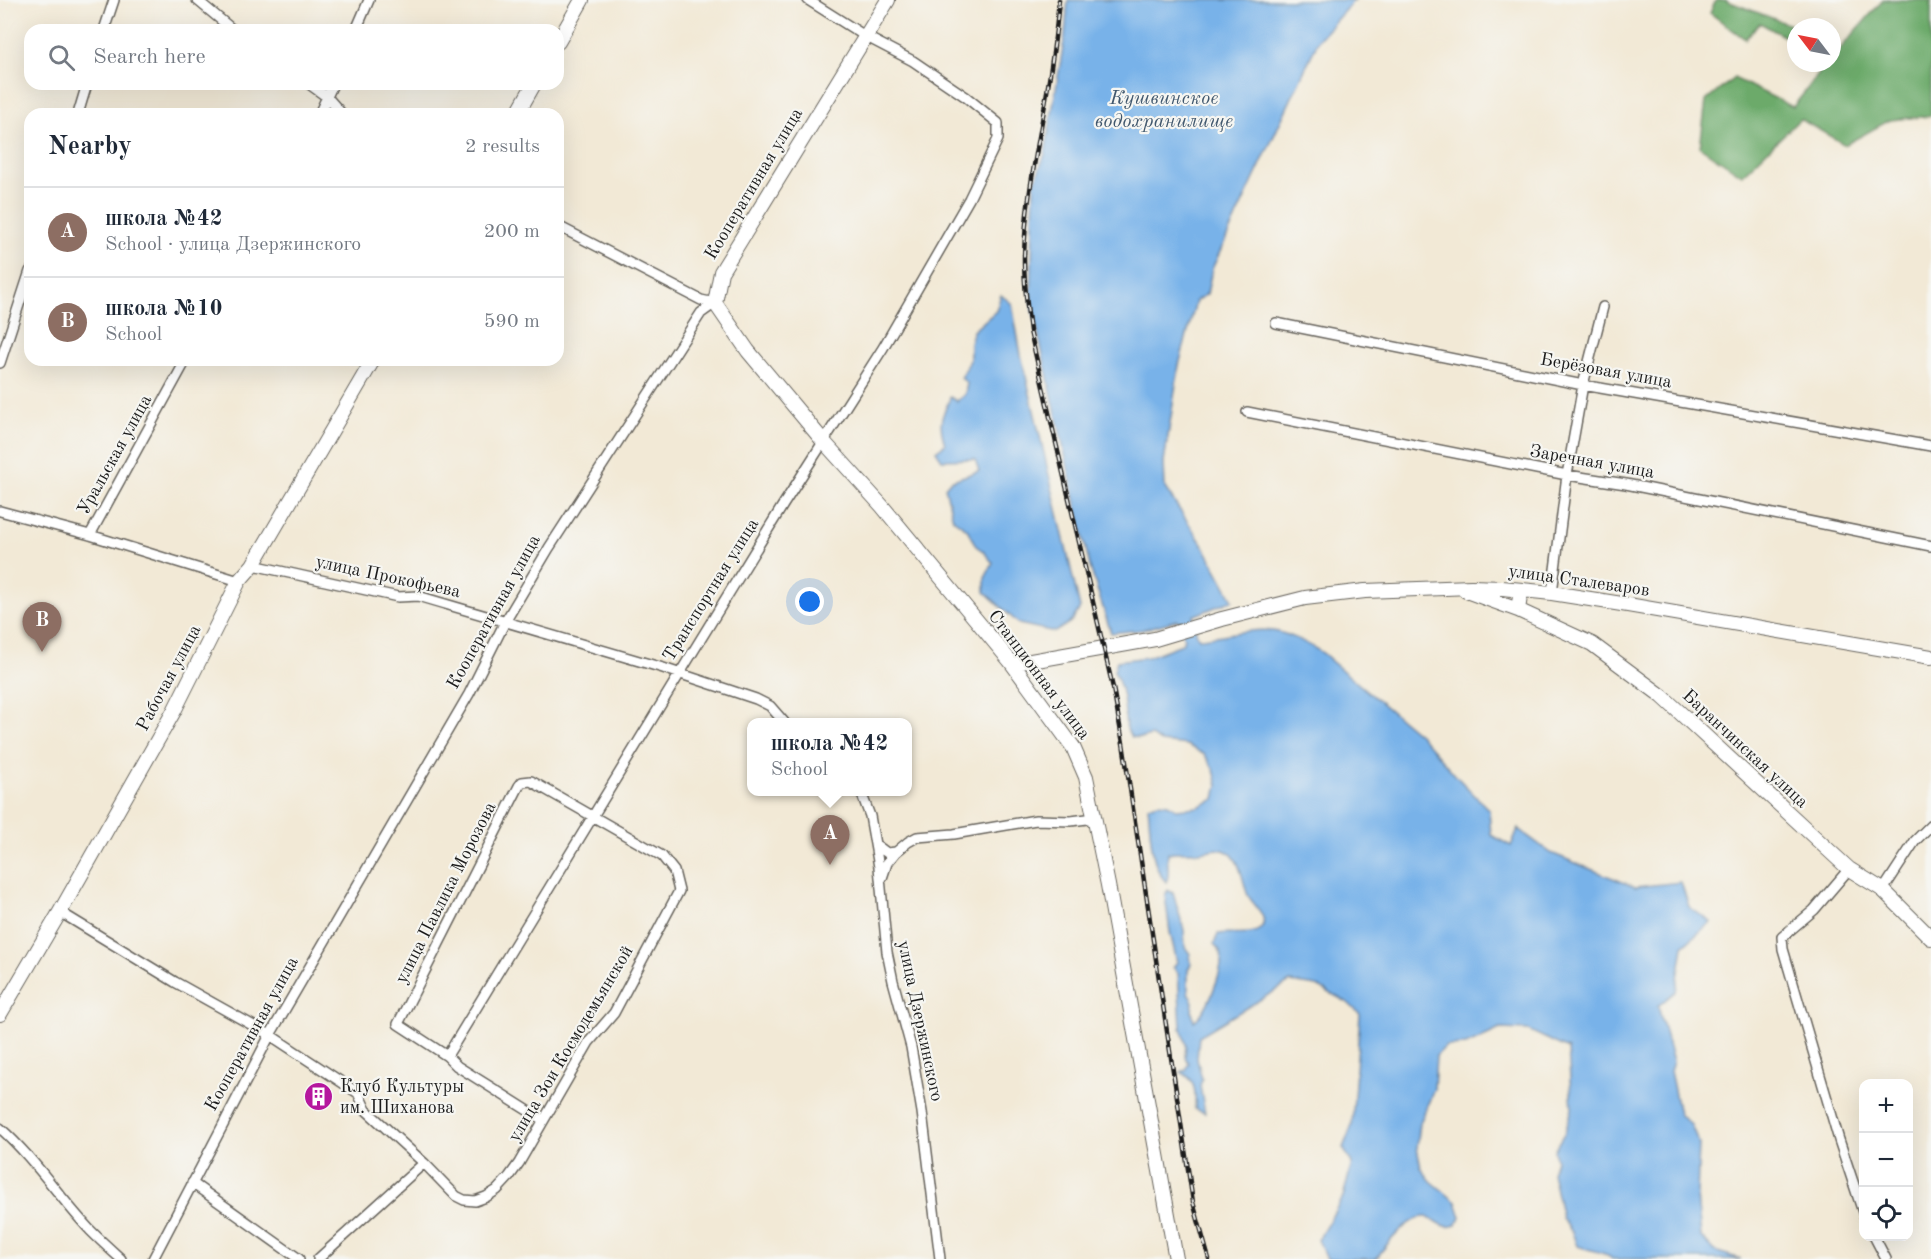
<!DOCTYPE html>
<html lang="en">
<head>
<meta charset="utf-8">
<style>
	:root { --surface:#fff; --page:#f2f2f3; --text:#1f2937; --muted:#747a83; --line:#e0e1e3; --accent:#d93025 }
	body { margin:0; font-family:"Old Standard TT",serif; background:var(--page); color:var(--text) }
	.controls { position:absolute; right:18px; bottom:18px; display:grid; overflow:hidden; border-radius:12px; box-shadow:0 6px 24px #0002 }
	.controls button { width:54px; height:54px; display:grid; place-items:center; padding:0; border:0; border-bottom:2px solid var(--line); background:var(--surface); color:var(--text); font:30px sans-serif }
	.compass { position:absolute; left:1787px; top:18px; width:54px; height:54px; border-radius:50%; background:var(--surface); box-shadow:0 6px 24px #0002; rotate:302deg }
	.you { position:absolute; left:810px; top:602px; width:21px; height:21px; margin:-15px; border:4px solid #fff; border-radius:50%; background:#1a73e8; box-shadow:0 0 0 9px #1a73e833 }
	.badge { display:grid; place-items:center; width:39px; height:39px; border-radius:50%; background:var(--accent); color:#fff; font-size:20px; font-weight:700 }
	.pin { position:absolute; translate:-50% -50px; filter:drop-shadow(0 2px 3px #0008) }
	.pin::after { content:''; position:absolute; top:32px; width:21px; height:18px; background:inherit; clip-path:polygon(0 0,100% 0,50% 100%) }
	.popup { position:absolute; left:747px; top:718px; width:165px; height:78px; box-sizing:border-box; display:grid; place-content:center; border-radius:12px; background:var(--surface); filter:drop-shadow(0 2px 4px #0005); font-size:20px; white-space:nowrap; color:var(--muted) }
	.popup b { font-size:22px; color:var(--text) }
	.popup::after { content:''; position:absolute; left:50%; top:100%; margin-left:-12px; border:12px solid transparent; border-top-color:var(--surface) }
	.list { margin:0; padding:0; list-style:none }
	h2 { display:flex; justify-content:space-between; align-items:center; height:78px; margin:0; padding:0 24px; font-size:26px }
	h2 small { font-size:20px; font-weight:400; color:var(--muted) }
	.list li { display:grid; grid-template-columns:39px 1fr auto; gap:18px; align-items:center; box-sizing:border-box; height:90px; padding:0 24px; border-top:2px solid var(--line) }
	.list b { display:block; font-size:22px; white-space:nowrap }
	.list p { margin:0; font-size:20px; white-space:nowrap; color:var(--muted) }
	.list em { font-size:20px; font-style:normal; color:var(--muted) }
	.icon { flex:none; width:33px; height:33px; fill:none; stroke:currentColor; stroke-width:2; stroke-linecap:round; stroke-linejoin:round }
	.map { position:relative; flex:none; width:1931px; height:1259px; overflow:hidden }
	.search { position:absolute; background:var(--surface); box-shadow:0 6px 24px #0002; left:24px; top:24px; width:540px; height:66px; display:flex; align-items:center; gap:15px; box-sizing:border-box; padding:0 21px; border-radius:18px; color:var(--muted); font-size:22px }
	.panel { position:absolute; background:var(--surface); box-shadow:0 6px 24px #0002; left:24px; top:108px; width:540px; height:258px; border-radius:18px }
	.map>svg:first-child { display:block }
</style>
</head>
<body>
<div class="map">
<svg width="1931" height="1259" viewBox="0 0 1931 1259">
	<rect width="100%" height="100%" fill="#f6f6f2"/>
	<filter id="ink" filterUnits="userSpaceOnUse"><feTurbulence type="fractalNoise" baseFrequency=".0167" numOctaves="2"/><feDisplacementMap in="SourceGraphic" scale="12" xChannelSelector="R" yChannelSelector="G"/><feConvolveMatrix kernelMatrix="1 2 1 2 8 2 1 2 1" color-interpolation-filters="sRGB"/></filter>
	<filter id="wash" filterUnits="userSpaceOnUse"><feTurbulence type="fractalNoise" baseFrequency=".008" numOctaves="4" result="noise"/><feDisplacementMap in="SourceGraphic" scale="24" xChannelSelector="R" yChannelSelector="G"/><feGaussianBlur stdDeviation="1.35" result="paint"/><feColorMatrix in="noise" values="0 0 0 0 0 0 0 0 0 0 0 0 0 0 0 0 0 1.4 0 .05"/><feComposite in="paint" operator="in"/></filter>
	<g filter="url(#wash)">
		<rect width="100%" height="100%" fill="#f2e9d6"/>
		<!-- forest -->
		<path fill="#6caa6b" stroke="#446344" stroke-width="1.5" d="M1716,0H1725L1796,27V43L1760,23L1745,39L1710,13Z
			M1883,0H1931V116L1890,120L1845,145L1800,119L1742,175L1700,147L1706,101L1734,78L1793,107L1827,63H1832V58Z"/>
		<!-- water -->
		<path fill="#78b2e9" stroke="#4a6782" stroke-width="1.5" d="M1068,0H1354L1319,39L1212,269L1207,294L1196,301L1179,365L1164,462L1165,488L1203,545L1233,600L1193,616L1197,635L1199,638C1245,634 1265,619 1309,645C1317,650 1326,653 1331,661L1420,735L1457,777L1489,810L1491,835L1511,846L1518,829L1551,853L1635,887L1681,882L1689,907L1711,922L1683,946L1676,991L1658,1006L1673,1062L1670,1071L1679,1114L1691,1125L1699,1144L1697,1196L1701,1237L1714,1251L1741,1259H1612L1608,1255L1577,1246L1572,1232L1562,1218L1552,1173L1556,1160L1554,1150L1565,1132L1572,1109L1568,1049L1528,1030L1500,1029L1466,1045L1446,1046L1436,1056L1434,1089L1420,1123L1417,1148L1421,1168L1431,1181L1456,1202L1461,1217L1456,1225C1453,1226 1449,1227 1446,1226C1439,1225 1433,1217 1425,1217C1408,1217 1385,1246 1376,1259H1327L1318,1240L1343,1197L1352,1163L1343,1148L1352,1125L1360,1014L1347,1002L1317,986L1290,982L1199,1036L1197,1059L1202,1079L1200,1086L1205,1113L1195,1109C1196,1094 1196,1079 1181,1072L1186,1070L1189,1063L1185,1057L1186,1044L1181,1028L1178,973L1173,967L1177,962L1170,932L1165,895L1168,890L1173,893L1184,930L1185,947L1190,954L1191,964L1188,970V992L1193,1002L1192,1012L1194,1021C1207,1013 1223,971 1221,956C1221,951 1218,948 1214,944L1218,934C1228,932 1253,936 1260,929C1272,917 1250,903 1247,893C1243,882 1240,858 1228,852C1218,846 1207,852 1196,852C1186,852 1178,851 1168,853C1166,863 1171,874 1166,882C1149,864 1151,830 1148,806L1158,803L1168,804L1176,809L1198,807L1215,799L1218,785L1214,770L1205,755L1187,745L1161,742L1151,736L1142,738L1131,737C1123,724 1126,717 1124,704C1123,693 1119,681 1114,671L1117,661L1148,657L1182,644L1184,638L1178,620L1141,630L1111,633L1090,567L1031,302L1034,184L1045,154L1065,35Z
			M1001,295L1012,304L1021,355L1080,608L1072,621L1055,632L1019,624L985,592V578L993,563L983,551L976,546L967,529L953,519L945,487L950,481L979,471L975,459L942,460L936,451L945,444C942,435 939,424 943,415C945,408 949,404 950,397L957,401L965,394L967,383L961,378L970,360V344L973,331L996,311Z"/>
	</g>
	<g filter="url(#ink)">
		<g fill="none" stroke-linecap="round" stroke-linejoin="round">
			<defs>
				<path id="street" d="M197,0L233,30
					M104,30L114,0
					M356,30L369,0
					M309,84L327,97L342,114
					M78,114L87,84
					M319,114L333,84
					M558,226L701,300L715,303
					M1276,323L1583,385L1931,446
					M0,363L30,271
					M1247,412L1567,475L1626,484L1931,546
					M0,511L90,535L239,581
					M90,535L186,360
					M253,565L398,597L418,596L663,668L756,699L770,706L784,722
					M1552,593L1567,475L1583,385L1603,307
					M861,792L870,816L879,867L887,952L893,981L911,1047L922,1112L940,1259
					M875,844L887,853L896,852L908,842L917,837L954,834L1036,820L1071,821L1095,818
					M1849,869L1814,910L1782,937L1783,949L1839,1140L1864,1215
					M882,878L887,863L896,852
					M1883,890L1915,841L1931,825
					M60,912L175,982L270,1035L358,1093L366,1110L424,1163L456,1196L464,1200L475,1201L486,1197L497,1190L509,1177L519,1163L589,1042L614,1013L679,891L674,871L662,856L531,781L522,782L519,786L398,1024L447,1056L457,1066L543,1120
					M447,1056L688,660L783,505L883,348L969,199L998,139V123L966,97L913,61L865,36L808,0
					M0,1128C34,1158 59,1197 90,1230C100,1240 111,1250 121,1259
					M192,1183L299,1259
					M1874,1236L1886,1259
					M153,1259L270,1035L469,694L505,622L549,548L701,313L715,303
					M318,1259L424,1163"/>
				<path id="secondary" d="M888,0L721,272L715,303L748,351L824,442L882,506L1011,662L1073,747L1086,777L1108,885L1176,1259
					M558,42L582,0
					M517,114L534,84
					M1521,590L1518,610L1592,644L1662,696L1849,869L1883,890L1931,938
					M1466,591L1518,610
					M1011,662L1031,661L1155,639L1222,619L1305,598L1365,591L1471,587L1502,588L1552,593L1628,605L1931,657
					M0,1014L60,912L174,711L239,581L253,565L373,360"/>
			</defs>
			<!-- street casing -->
			<use href="#street" stroke="#67645d" stroke-width="12"/>
			<!-- secondary casing -->
			<use href="#secondary" stroke="#67645d" stroke-width="16"/>
			<!-- street -->
			<use href="#street" stroke="#fff" stroke-width="9"/>
			<!-- secondary -->
			<use href="#secondary" stroke="#fff" stroke-width="14"/>
			<defs>
				<path id="rail" d="M1059,0C1056,35 1051,70 1045,104C1036,155 1025,206 1024,258C1024,283 1027,307 1030,331L1113,688L1123,743L1193,1202L1209,1259"/>
			</defs>
			<!-- rail casing -->
			<use href="#rail" stroke="#1c1c1c" stroke-width="4.5"/>
			<!-- rail -->
			<use href="#rail" stroke="#f6f6f2" stroke-width="2" stroke-dasharray="7" stroke-linecap="butt"/>
		</g>
	</g>
	<!-- icons -->
	<defs>
		<symbol id="building-disc" viewBox="-11 -11 22 22"><circle r="9.5" fill="#b5179e" stroke="#f6f6f2"/><path d="M-4-6H4V6H1V3H-1V6H-4ZM-2.5-4.3h1.7v1.8h-1.7ZM.8-4.3h1.7v1.8H.8ZM-2.5-1h1.7V.8h-1.7ZM.8-1h1.7V.8H.8Z" fill="#fff"/></symbol>
	</defs>
	<g fill-rule="evenodd">
		<use href="#building-disc" x="302" y="1080" width="33" height="33"/>
	</g>
	<g text-anchor="middle" dominant-baseline="central" stroke-width="4.5" stroke-linejoin="round" paint-order="stroke">
		<!-- street labels -->
		<g font-size="18" fill="#1c1c1c" stroke="#f6f6f2">
			<text transform="translate(754 184) rotate(-59)">Кооперативная улица</text>
			<text transform="translate(1606 371) rotate(10)">Берёзовая улица</text>
			<text transform="translate(115 455) rotate(-61)">Уральская улица</text>
			<text transform="translate(1592 462) rotate(10)">Заречная улица</text>
			<text transform="translate(388 577) rotate(12)">улица Прокофьева</text>
			<text transform="translate(1579 581) rotate(8)">улица Сталеваров</text>
			<text transform="translate(711 590) rotate(-58)">Транспортная улица</text>
			<text transform="translate(494 612) rotate(-61)">Кооперативная улица</text>
			<text transform="translate(1039 675) rotate(53)">Станционная улица</text>
			<text transform="translate(169 678) rotate(-62)">Рабочая улица</text>
			<text transform="translate(1745 749) rotate(43)">Баранчинская улица</text>
			<text transform="translate(446 893) rotate(-63)">улица Павлика Морозова</text>
			<text transform="translate(920 1021) rotate(78)">улица Дзержинского</text>
			<text transform="translate(252 1034) rotate(-61)">Кооперативная улица</text>
			<text transform="translate(571 1044) rotate(-59)">улица Зои Космодемьянской</text>
		</g>
		<!-- poi labels -->
		<g font-size="18" fill="#1c1c1c" stroke="#f6f6f2" text-anchor="start">
			<text x="340" y="1087">Клуб Культуры<tspan x="340" dy="21">им. Шиханова</tspan></text>
		</g>
		<!-- water labels -->
		<g font-size="20" font-style="italic" fill="#41586e" stroke="#f6f6f2">
			<text x="1164" y="99">Кушвинское<tspan x="1164" dy="23">водохранилище</tspan></text>
		</g>
	</g>
</svg>
<div class="controls">
<button>+</button>
<button>−</button>
<button><svg class="icon" aria-label="locate" viewBox="0 0 24 24"><circle cx="12" cy="12" r="6"/><path d="M12 2v4M12 18v4M2 12h4M18 12h4"/></svg></button>
</div>
<svg class="compass" viewBox="-18 -18 36 36"><path d="M0-13l5 13h-10z" fill="#e53935"/><path d="M0 13l5-13h-10z" fill="#747a83"/></svg>
<div class="you"></div>
<div class="pin badge" style="left:830px;top:865px;background:#8d6e63">A</div>
<div class="popup"><b>школа №42</b>School</div>
<div class="pin badge" style="left:42px;top:652px;background:#8d6e63">B</div>
<div class="search"><svg class="icon" aria-label="search" viewBox="0 0 24 24"><circle cx="10" cy="10" r="6"/><path d="M15 15l6 6"/></svg>Search here</div>
<section class="panel">
<h2>Nearby<small>2 results</small></h2>
<ul class="list">
<li><span class="badge" style="background:#8d6e63">A</span><div><b>школа №42</b><p>School · улица Дзержинского</p></div><em>200 m</em></li>
<li><span class="badge" style="background:#8d6e63">B</span><div><b>школа №10</b><p>School</p></div><em>590 m</em></li>
</ul>
</section>
</div>
</body>
</html>
